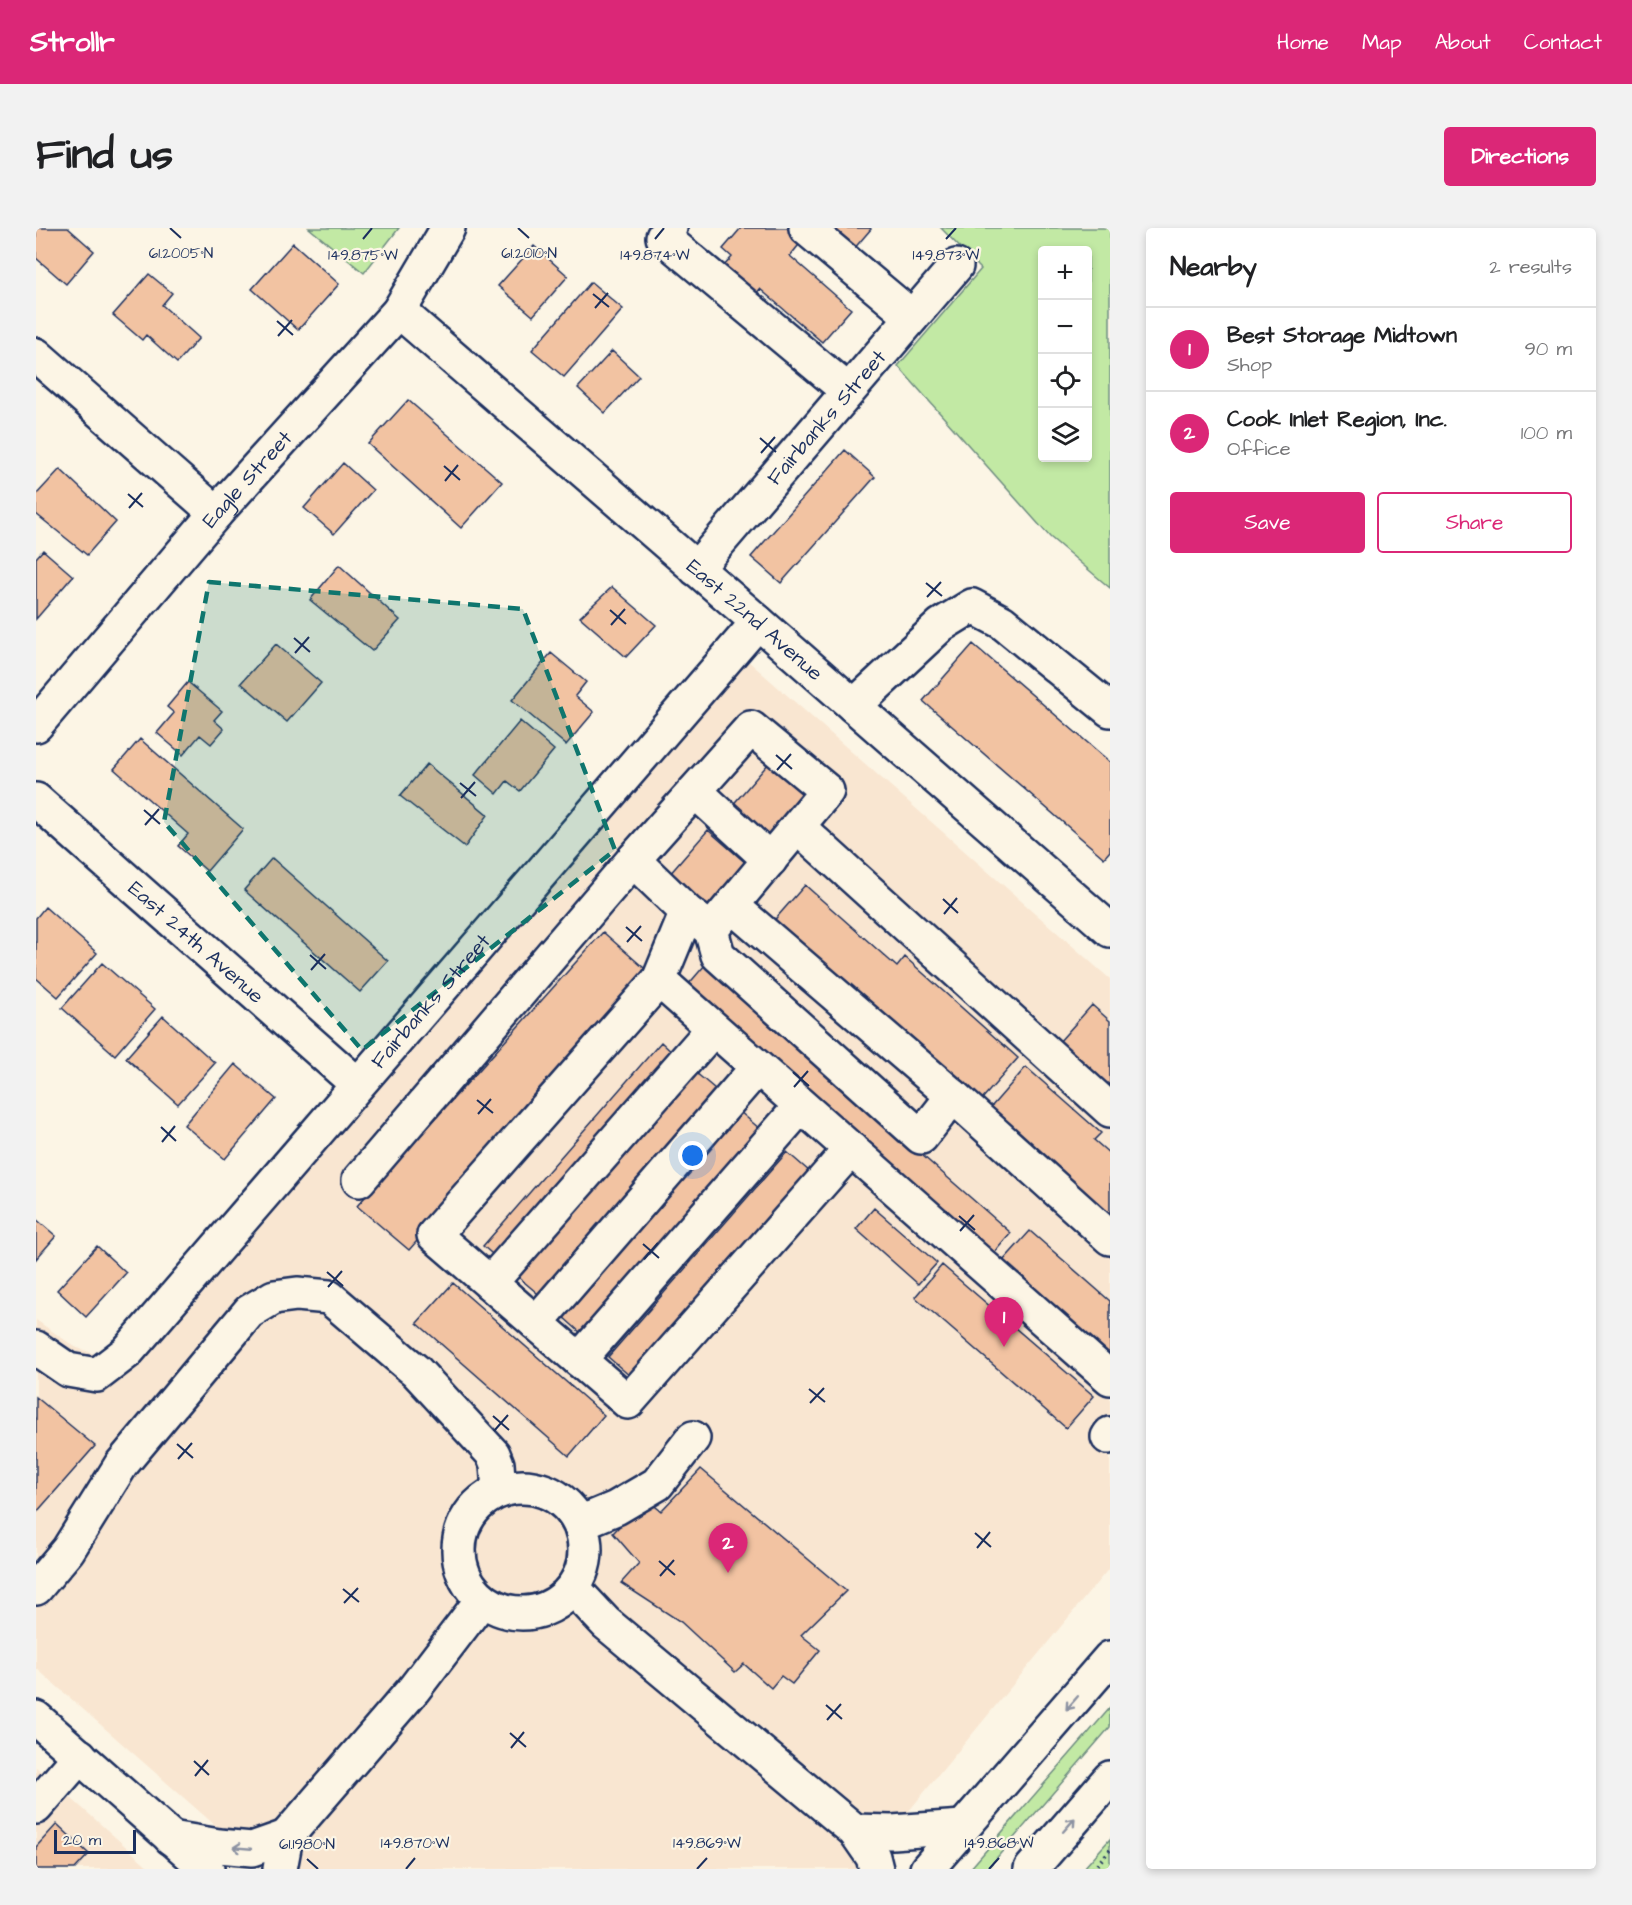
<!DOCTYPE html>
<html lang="en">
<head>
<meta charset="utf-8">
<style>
	:root { --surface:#fff; --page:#f2f2f2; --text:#202124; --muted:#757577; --line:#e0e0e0; --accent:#db2777 }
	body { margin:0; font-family:"Architects Daughter",sans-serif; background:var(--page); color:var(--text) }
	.controls { position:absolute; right:18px; top:18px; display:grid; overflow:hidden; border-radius:6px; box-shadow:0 3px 9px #0003 }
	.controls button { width:54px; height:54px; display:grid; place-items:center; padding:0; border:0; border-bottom:2px solid var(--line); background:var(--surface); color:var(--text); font:30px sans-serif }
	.scale { position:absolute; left:18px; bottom:15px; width:82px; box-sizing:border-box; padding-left:6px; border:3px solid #1b2f5e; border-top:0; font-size:16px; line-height:21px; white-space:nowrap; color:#1b2f5e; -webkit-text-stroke:4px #fcf5e5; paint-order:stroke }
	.you { position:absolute; left:657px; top:928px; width:21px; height:21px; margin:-15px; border:4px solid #fff; border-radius:50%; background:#1a73e8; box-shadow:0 0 0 9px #1a73e833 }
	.badge { display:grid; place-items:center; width:39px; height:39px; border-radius:50%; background:var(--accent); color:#fff; font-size:20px; font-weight:700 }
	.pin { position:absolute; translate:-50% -50px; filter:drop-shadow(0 2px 3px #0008) }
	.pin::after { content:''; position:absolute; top:32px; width:21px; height:18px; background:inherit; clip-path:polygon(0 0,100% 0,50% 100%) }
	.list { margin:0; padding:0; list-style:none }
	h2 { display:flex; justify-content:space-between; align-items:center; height:78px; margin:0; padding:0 24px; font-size:26px }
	h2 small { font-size:20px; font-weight:400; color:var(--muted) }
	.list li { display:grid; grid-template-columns:39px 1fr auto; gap:18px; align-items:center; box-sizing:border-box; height:84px; padding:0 24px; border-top:2px solid var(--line) }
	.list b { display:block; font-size:22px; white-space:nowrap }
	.list p { margin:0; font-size:20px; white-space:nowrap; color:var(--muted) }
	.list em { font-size:20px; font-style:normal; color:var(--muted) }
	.actions { display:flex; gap:12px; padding:18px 24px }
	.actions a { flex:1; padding:14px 0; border:2px solid var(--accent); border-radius:6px; text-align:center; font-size:21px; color:var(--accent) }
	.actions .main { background:var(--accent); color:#fff }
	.icon { flex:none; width:33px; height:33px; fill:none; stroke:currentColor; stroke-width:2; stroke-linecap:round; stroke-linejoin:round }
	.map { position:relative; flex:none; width:1074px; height:1641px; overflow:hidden; border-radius:6px }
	header { display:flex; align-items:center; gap:36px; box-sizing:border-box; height:84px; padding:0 30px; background:var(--accent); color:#fff }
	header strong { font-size:28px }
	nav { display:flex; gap:33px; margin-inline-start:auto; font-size:21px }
	.intro { display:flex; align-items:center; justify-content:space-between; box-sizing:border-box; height:144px; padding:0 36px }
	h1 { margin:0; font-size:42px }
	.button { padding:15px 27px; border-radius:6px; background:var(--accent); color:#fff; font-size:21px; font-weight:700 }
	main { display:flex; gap:36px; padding:0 36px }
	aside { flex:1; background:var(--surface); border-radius:6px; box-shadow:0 3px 9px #0003 }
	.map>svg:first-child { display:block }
</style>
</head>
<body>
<header>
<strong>Strollr</strong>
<nav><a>Home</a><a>Map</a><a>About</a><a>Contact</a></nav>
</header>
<div class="intro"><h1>Find us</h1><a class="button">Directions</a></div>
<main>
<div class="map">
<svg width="1074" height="1641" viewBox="0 0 1074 1641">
	<rect width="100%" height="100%" fill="#fcf5e5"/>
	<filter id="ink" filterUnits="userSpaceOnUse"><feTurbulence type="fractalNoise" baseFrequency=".0167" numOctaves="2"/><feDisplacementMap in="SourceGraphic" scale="12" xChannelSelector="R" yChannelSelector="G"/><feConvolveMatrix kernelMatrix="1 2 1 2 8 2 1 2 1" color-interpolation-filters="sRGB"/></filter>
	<g filter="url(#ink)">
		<!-- built -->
		<path fill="#f9e6d1" d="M711,432L1074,751V1339L825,1641H229L0,1440V1092L39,1119L98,1140Z
			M0,1539L115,1641H0Z"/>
		<!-- green -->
		<path fill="#c2e9a4" stroke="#6e8c81" stroke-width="1.5" fill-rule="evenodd" d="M273,0H363L328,45Z
			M905,0H1074V360L1014,309L862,138L945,41ZM1006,22H1052V230H1006Z
			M1074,1480V1499L951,1641H934Z
			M1074,1611V1641H1047Z"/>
		<!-- building -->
		<path fill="#f2c3a2" stroke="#1b2f5e" stroke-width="1.5" d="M0,0H32L58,23L30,56L0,30Z
			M705,0H751L766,13L754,28L815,81L786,114L724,61L719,67L687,39L696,29L687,21Z
			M791,0H834L835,1L817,22Z
			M257,15L303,56L262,102L216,61Z
			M498,18L532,48L497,88L462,58Z
			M113,46L136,65L126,77L163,110L141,135L110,107L106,112L77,87Z
			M555,54L587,81L528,149L496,122Z
			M576,123L603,148L569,185L542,160Z
			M372,172L466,254L425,300L332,216Z
			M809,222L839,249L745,355L715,329Z
			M307,235L337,262L298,306L268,280Z
			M24,241L80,294L51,327L0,286V267Z
			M7,322L37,348L0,391V330Z
			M303,337L364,392L336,423L274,372Z
			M576,359L620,397L590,429L544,389Z
			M240,416L285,455L251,494L205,455Z
			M937,416L1074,534V623L1068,630L887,473Z
			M515,425L550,454L539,468L558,484L530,517L476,472Z
			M152,454L186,483L178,492L188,501L175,516L164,507L147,527L121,505L138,485L131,479Z
			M484,493L518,522L484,563L471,553L461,566L439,547Z
			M104,511L207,601L171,643L142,618L152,606L78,541Z
			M733,535L773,569L733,615L694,580Z
			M391,536L452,587L429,619L364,568Z
			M672,602L712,637L673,682L633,647Z
			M236,630L352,733L324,764L208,662Z
			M769,657L861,739L869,729L982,830L939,879L734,697Z
			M9,679L61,725L22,769L0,750V690Z
			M567,704L616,747L373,1022L321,978Z
			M66,735L119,781L79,827L26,780Z
			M669,737L975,1005L957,1026L651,758Z
			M1056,777L1074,793V860L1023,814Z
			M127,788L179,835L142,876L90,830Z
			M625,814L640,828L463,1032L447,1018Z
			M199,836L240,871L189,931L148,897Z
			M990,839L1065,905L1058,912L1074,926V986L1069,992L949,886Z
			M659,844L685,866L507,1070L481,1048Z
			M703,883L724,901L546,1106L526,1088Z
			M751,924L781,950L602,1155L572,1129Z
			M838,980L901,1035L882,1056L820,1001Z
			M0,991L20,1008L0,1031Z
			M994,1003L1074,1073V1128L966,1034Z
			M61,1018L90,1045L50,1089L21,1062Z
			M906,1037L1058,1168L1030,1200L879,1069Z
			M417,1055L568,1187L533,1228L381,1095Z
			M0,1169L59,1218L0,1285Z
			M665,1241L810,1363L765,1407L784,1422L756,1456L745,1448L735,1460L708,1436L699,1444L645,1394L585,1355L603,1335L577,1305L610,1271L625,1283Z
			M21,1596L53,1626L39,1641H0V1619Z"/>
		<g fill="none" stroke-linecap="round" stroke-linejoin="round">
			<defs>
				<g id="minor">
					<path d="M634,0L627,9L812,163"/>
					<path d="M770,0L876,89"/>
					<path id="s1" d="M363,83L722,394L1074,702"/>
					<path d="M0,127L180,285"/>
					<path id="s2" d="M660,341L920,38"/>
					<path d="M818,478L905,397L936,378L966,394L1074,482"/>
					<path id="s3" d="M0,497L180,285L363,83L412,0"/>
					<path d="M659,563L734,632"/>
					<path id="s4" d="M0,572L321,856"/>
					<path d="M762,599L1074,882"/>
					<path d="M696,678L917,868L1074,1010"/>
					<path d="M675,702L682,727L885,909L917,868"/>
					<path d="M623,752L651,684L597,632L715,500L791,563L675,702L651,684"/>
					<path d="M815,921L592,1174L398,1007L623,752L1074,1150"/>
					<path d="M323,952L597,632"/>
					<path d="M454,1055L677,801"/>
					<path d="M500,1095L721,840"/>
					<path id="s5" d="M0,1120L32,1142L61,1147L91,1124L722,394"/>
					<path d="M543,1132L765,878"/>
					<path d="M1072,1209L1074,1206"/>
					<circle cx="486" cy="1322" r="63"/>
					<path d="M542,1292L556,1290L580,1280L621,1256L657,1210"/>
					<path d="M0,1360L32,1322L85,1237L213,1084L238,1069L261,1066L293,1069L369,1134L380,1143L457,1226L461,1236L463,1263"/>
					<path d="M537,1360L570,1395L819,1603L856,1604L927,1599"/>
					<path d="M0,1579L44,1528"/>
					<path d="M819,1603L837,1629L840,1641"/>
					<path d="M250,1609L378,1461L446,1372"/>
					<path d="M135,1610L183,1618L216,1621L250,1609L244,1641"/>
				</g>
				<path id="major" d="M0,1490L171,1641"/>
				<path id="highway" d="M891,1641L1074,1430
					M995,1641L1074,1550"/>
			</defs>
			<!-- minor casing -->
			<use href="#minor" stroke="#1b2f5e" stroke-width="38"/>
			<!-- major casing -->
			<use href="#major" stroke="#1b2f5e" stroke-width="38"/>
			<!-- highway casing -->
			<use href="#highway" stroke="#1b2f5e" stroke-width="38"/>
			<!-- path -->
			<path stroke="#1b2f5e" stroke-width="4" stroke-dasharray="1.5 4.5" stroke-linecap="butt" d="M1057,1641L1074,1622"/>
			<!-- minor -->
			<use href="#minor" stroke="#fcf5e5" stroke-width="33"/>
			<!-- major -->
			<use href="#major" stroke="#fcf5e5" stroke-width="33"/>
			<!-- highway -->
			<use href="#highway" stroke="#fcf5e5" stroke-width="33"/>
		</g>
		<!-- one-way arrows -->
		<defs><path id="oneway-shaft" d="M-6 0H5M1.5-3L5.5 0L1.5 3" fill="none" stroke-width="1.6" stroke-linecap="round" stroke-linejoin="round" transform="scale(1.5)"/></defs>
		<g stroke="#8c92a2">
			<use href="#oneway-shaft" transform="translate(1036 1475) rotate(131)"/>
			<use href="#oneway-shaft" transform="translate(1033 1597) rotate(-49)"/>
			<use href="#oneway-shaft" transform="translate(206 1620) rotate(-175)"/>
		</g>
	</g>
	<!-- marked area -->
	<path fill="#0f766e" fill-opacity="0.2" stroke="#0f766e" stroke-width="4.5" stroke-dasharray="12 8" stroke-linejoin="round" d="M173,354L487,381L579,622L326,822L128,594Z"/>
	<!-- ticks -->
	<path fill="none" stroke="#1b2f5e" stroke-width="2" d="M134,0L145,10M482,0L493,10M327,11L336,0M619,11L628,0M910,11L920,0M557,66L573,79M559,80L572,65M241,93L257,107M242,108L256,92M724,210L740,224M725,225L739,209M408,238L424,252M409,253L422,237M92,266L107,279M93,280L106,265M890,355L906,368M891,369L905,354M574,382L590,396M575,397L589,381M258,410L274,424M259,425L273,409M740,527L756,541M741,542L755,526M424,555L440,568M425,570L439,554M108,582L124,596M109,597L123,581M907,671L922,685M908,686L921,670M590,699L606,713M591,714L605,698M274,727L290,741M275,742L289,726M757,844L773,858M758,859L772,843M441,872L457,885M442,886L455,871M125,899L140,913M126,914L139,898M923,988L939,1002M924,1003L938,987M607,1016L623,1030M608,1031L622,1015M291,1044L307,1058M292,1059L306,1043M773,1161L789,1174M774,1175L788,1160M457,1188L473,1202M458,1203L472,1187M141,1216L157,1230M142,1231L156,1215M939,1305L955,1319M941,1320L954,1304M623,1333L639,1347M624,1348L638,1332M307,1361L323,1374M308,1375L322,1360M790,1477L806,1491M791,1492L805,1476M474,1505L490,1519M475,1520L488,1504M158,1533L173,1547M159,1548L172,1532M271,1631L282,1641M370,1641L379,1630M661,1641L671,1630M953,1641L963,1630"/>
	<g text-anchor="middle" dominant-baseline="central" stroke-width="4.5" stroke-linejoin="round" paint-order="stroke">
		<!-- street labels -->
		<g font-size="21" fill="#1b2f5e" stroke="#fcf5e5">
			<text stroke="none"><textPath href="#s2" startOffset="200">Fairbanks Street</textPath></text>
			<text stroke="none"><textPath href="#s3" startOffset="324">Eagle Street</textPath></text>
			<text stroke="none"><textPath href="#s1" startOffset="471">East 22nd Avenue</textPath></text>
			<text stroke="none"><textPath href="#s4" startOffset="214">East 24th Avenue</textPath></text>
			<text stroke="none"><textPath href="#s5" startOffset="570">Fairbanks Street</textPath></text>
		</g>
	</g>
	<g font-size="15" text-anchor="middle" fill="#1b2f5e" stroke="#fcf5e5" stroke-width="4.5" stroke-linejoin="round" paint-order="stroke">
		<text x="145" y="30">61.2005°N</text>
		<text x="493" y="30">61.2010°N</text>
		<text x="327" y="32">149.875°W</text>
		<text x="910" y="32">149.873°W</text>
		<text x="619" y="32">149.874°W</text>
		<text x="379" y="1620">149.870°W</text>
		<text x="671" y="1620">149.869°W</text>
		<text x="963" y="1620">149.868°W</text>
		<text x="271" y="1621">61.1980°N</text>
	</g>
</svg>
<div class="controls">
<button>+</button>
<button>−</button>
<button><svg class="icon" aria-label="locate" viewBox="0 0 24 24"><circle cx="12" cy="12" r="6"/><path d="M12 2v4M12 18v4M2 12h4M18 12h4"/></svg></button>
<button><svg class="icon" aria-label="layers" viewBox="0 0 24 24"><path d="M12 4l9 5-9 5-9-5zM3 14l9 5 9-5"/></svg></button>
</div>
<div class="scale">20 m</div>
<div class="you"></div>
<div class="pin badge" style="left:968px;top:1119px">1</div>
<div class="pin badge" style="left:692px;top:1345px">2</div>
</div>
<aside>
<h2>Nearby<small>2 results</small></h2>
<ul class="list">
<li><span class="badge">1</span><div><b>Best Storage Midtown</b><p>Shop</p></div><em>90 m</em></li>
<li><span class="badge">2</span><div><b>Cook Inlet Region, Inc.</b><p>Office</p></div><em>100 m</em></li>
</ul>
<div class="actions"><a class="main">Save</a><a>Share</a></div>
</aside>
</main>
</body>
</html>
